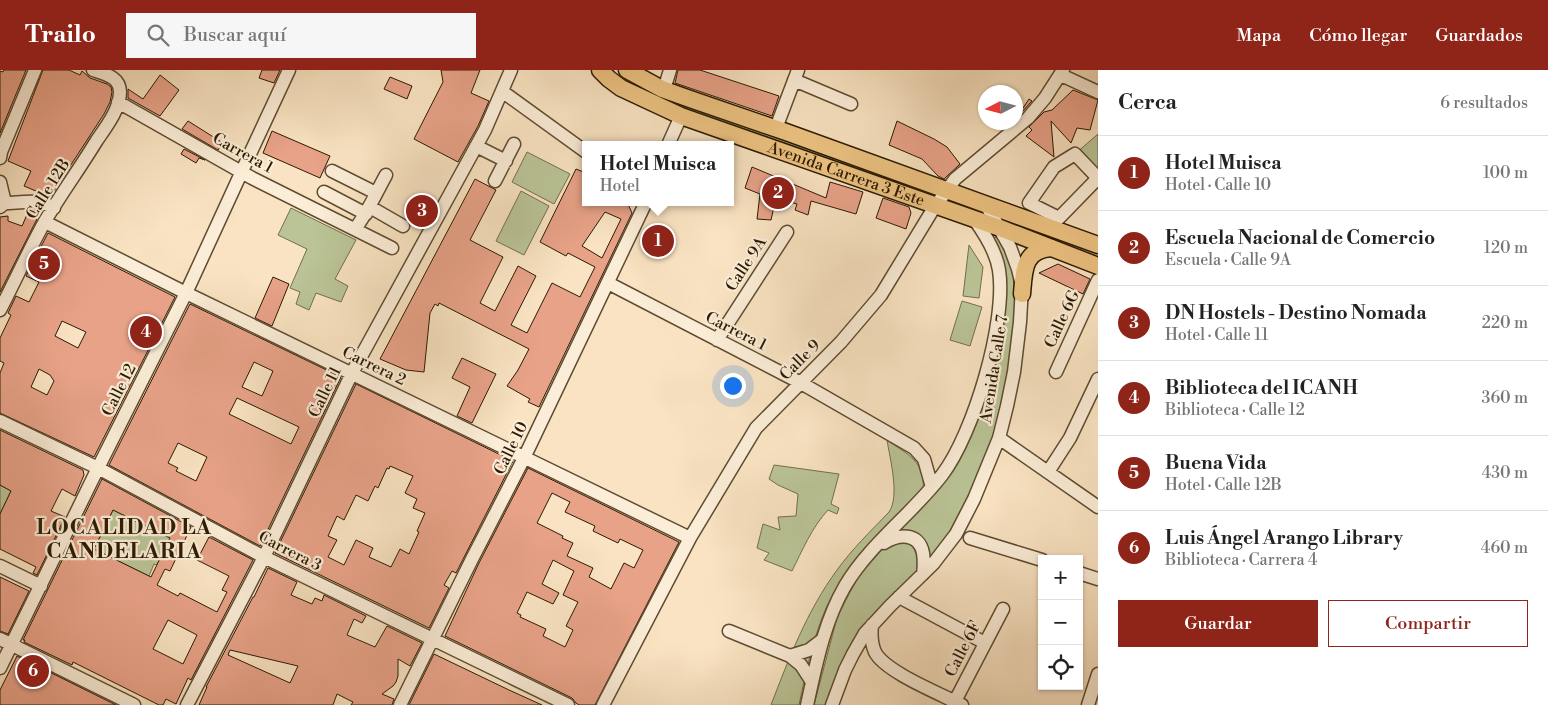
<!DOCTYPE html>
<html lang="es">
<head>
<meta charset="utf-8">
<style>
	:root { --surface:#fff; --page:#f6f6f6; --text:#222; --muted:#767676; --line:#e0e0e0; --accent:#8f2418 }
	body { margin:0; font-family:"Libre Bodoni",serif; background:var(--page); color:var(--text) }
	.controls { position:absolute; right:15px; bottom:15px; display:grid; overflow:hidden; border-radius:0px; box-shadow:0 1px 4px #0004 }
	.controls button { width:45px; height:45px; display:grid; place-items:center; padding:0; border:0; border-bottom:1px solid var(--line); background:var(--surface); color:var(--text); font:25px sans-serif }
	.compass { position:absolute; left:978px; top:15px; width:45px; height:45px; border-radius:50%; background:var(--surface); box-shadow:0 1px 4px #0004; rotate:264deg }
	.you { position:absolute; left:732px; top:315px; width:18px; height:18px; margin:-12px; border:4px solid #fff; border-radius:50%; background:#1a73e8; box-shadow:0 0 0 8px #1a73e833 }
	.badge { display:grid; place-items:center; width:32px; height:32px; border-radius:50%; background:var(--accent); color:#fff; font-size:16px; font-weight:700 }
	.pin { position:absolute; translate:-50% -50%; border:2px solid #fff; box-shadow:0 1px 5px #0006 }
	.popup { position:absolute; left:582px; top:71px; width:152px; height:65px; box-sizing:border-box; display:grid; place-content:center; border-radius:0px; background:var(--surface); filter:drop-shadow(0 1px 4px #0005); font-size:16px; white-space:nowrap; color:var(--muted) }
	.popup b { font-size:19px; color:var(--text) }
	.popup::after { content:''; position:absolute; left:50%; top:100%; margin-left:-10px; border:10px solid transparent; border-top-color:var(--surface) }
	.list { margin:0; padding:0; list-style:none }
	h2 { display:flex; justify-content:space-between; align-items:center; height:65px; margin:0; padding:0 20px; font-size:21px }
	h2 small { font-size:16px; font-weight:400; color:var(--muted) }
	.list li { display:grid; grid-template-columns:32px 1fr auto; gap:15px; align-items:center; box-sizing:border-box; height:75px; padding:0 20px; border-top:1px solid var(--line) }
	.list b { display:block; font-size:19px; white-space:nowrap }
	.list p { margin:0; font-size:16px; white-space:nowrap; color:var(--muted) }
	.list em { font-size:16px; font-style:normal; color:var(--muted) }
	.actions { display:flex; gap:10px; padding:15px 20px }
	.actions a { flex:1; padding:11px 0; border:1px solid var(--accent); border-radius:0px; text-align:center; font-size:18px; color:var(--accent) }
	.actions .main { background:var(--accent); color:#fff }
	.icon { flex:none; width:28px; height:28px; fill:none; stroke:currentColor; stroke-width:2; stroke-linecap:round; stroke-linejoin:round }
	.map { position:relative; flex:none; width:1098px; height:635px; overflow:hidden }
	header { display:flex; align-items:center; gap:30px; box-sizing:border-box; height:70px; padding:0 25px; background:var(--accent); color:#fff }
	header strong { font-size:24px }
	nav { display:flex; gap:28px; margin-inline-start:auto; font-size:18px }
	.search { width:350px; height:45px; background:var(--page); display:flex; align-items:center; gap:12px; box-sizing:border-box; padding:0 18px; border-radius:0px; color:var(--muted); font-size:19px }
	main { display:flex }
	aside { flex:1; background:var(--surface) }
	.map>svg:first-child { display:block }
</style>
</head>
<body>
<header>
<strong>Trailo</strong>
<div class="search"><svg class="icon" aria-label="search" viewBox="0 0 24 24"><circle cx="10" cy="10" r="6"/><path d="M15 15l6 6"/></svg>Buscar aquí</div>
<nav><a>Mapa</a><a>Cómo llegar</a><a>Guardados</a></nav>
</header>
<main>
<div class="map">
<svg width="1098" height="635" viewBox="0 0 1098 635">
	<rect width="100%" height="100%" fill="#f9e3c2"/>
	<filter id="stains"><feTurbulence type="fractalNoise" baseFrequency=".004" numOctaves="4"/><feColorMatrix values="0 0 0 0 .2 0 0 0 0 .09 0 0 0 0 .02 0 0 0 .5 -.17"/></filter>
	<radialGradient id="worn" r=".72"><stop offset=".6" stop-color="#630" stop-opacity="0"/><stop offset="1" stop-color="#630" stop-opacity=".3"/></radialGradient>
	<!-- green -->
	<path fill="#bac496" stroke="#726f4c" d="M663,27L917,113L914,120L660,34Z
		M1098,64V108L1075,84Z
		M527,82L570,104L554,134L512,112Z
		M521,121L549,136L524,185L496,171Z
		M291,138L356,170L335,209L348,216L341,232L316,223L309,240L296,234L300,222L290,218L307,179L278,165Z
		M999,167L1006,182L1016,214L1015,249L1002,337L992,372L973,417L946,468L926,492L873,548L826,635H814L837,548L849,524L860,504L934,423L1000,263L990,168Z
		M969,175L983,197L979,228L963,226Z
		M962,231L982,237L970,276L950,270Z
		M887,370C907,384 926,392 923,419C888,454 849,491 827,536C813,567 806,602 799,635H771C789,588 807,541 837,500C852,479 871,461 889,442C900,426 890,389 887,370Z
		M774,395L839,404L831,434L839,438L837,444L828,440C812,457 802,481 792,501L764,490L769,483L757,478L763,454L780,460L778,447L796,446L798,424L778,415L769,409Z
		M0,415L11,421L0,444Z
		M113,440L170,468L157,495L154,494L149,506L94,479Z"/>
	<!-- building -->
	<path fill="#e8a288" stroke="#2b1a02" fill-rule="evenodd" d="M4,0H26L0,63V1L3,2Z
		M43,0H69L80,5L82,1L90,8L107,14L111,17L112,22L110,32L104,44L50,127L24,116L31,101L8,91Z
		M262,0H280L274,13L259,8Z
		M441,0H480L471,23L489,31L478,56L458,92L414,69L443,12Z
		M678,0H700L779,26L772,46L675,13Z
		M160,5L179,20L160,46L128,28V19L143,29Z
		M390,7L412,16L407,29L384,19Z
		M1073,20L1098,30L1090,60L1077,58L1071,73L1051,51L1054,87L1026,66L1032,60L1029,57L1044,42L1052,40Z
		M1029,29L1032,31L1022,42L1017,47L1016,46V32L1023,38Z
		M188,51L223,73L218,80L182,59Z
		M897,51L934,69L947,77L960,94L944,109L938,106L922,89L889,75Z
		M272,61L330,86L320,108L263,83Z
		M184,79L205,90L199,88L196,93L181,84Z
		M752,97L826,128L830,112L863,122L856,144L811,131L808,145L795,140L797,134L776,128L771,150L757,149L760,124L745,118Z
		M576,99L586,103V132H627L632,143L539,337L528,332L530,329L507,316L518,300L529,279L439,233L438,236L435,234L430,243L424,302L406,300L380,289L475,109L496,120L470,170L503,187L480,233L495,241L518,196L536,206L511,255L527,263L552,213L580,227L595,197L568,183L566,186L540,172ZM605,142L621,149L602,188L582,176Z
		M883,128L909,137L911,143L906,159L876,148Z
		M29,140L37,143L35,148L37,149L0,222V147L8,146V151L22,156Z
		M48,163L175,227L94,387L0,343V303L4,293L0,291V268L11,245L8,243L16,226L29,232L39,212L26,206ZM62,251L86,262L78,278L55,266ZM39,299L50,305L54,311L47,325L31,317Z
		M1058,194L1090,209L1083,224L1039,203Z
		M273,207L289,214L272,256L255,248Z
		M190,234L341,307L260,476L109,395ZM254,292L273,301L262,326L242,317ZM237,328L299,357L291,374L229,344ZM178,373L207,387L196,411L176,401L178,398L168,393Z
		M462,288L496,304L472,353L457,346L470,317L452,308Z
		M356,314L513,391L456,503L452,501L444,515L449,518L429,558L275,483ZM390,396L413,406L405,423L417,429L413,438L425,443L417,461L419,462L409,484L400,479L391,497L369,487L373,478L356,470L344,495L328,487L337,470L328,466L337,446L344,450L356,425L368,431L375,416L378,418L387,398L389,399Z
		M0,360L83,400L84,405L75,426L62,419L51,441L65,447L37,505L33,503L36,497L0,479V444L11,421L0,415Z
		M528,398L679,472L595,635H579L576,633L572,628L445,566L479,493ZM552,423L570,432L565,442L595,456L593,461L618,473L620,469L643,480L634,498L624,493L611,519L589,507L593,498L567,486L573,473L562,468L563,466L537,453ZM553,490L574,501L563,525L578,532L566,556L573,560L565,577L543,566L546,559L520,547L521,545L517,543L527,522L553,534L559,523L542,514Z
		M102,409L191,457L170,501L165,499L157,515L178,526L180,523L217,542L227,522L222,520L229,506L197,490L209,467L253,490L191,610L188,608L176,634L166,629L163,635H159L73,592L72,595L24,572L25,570H23ZM113,440L170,468L151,507L94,479ZM168,550L197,565L183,594L153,579Z
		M268,498L297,512L291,525L312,534L315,528L322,531L324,525L366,546L362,553L354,549L347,565L375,577L387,556L422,573L410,596L398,589V606L396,612L393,616L382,624L394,629L392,635H351L353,632L337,624L333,635H199L207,617H206L253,527H254ZM230,580L298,596L290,613L228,585Z
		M0,507L29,521L8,564L0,561Z
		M434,584L509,620L542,635H409Z
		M17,586L116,635H0V620Z"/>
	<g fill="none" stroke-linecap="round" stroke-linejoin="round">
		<defs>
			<path id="minor" d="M1061,5L1098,22
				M794,10L851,34
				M662,19L666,13L670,0
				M503,22L586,82
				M118,32L252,108L392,178
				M776,58L798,0
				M668,75L681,46
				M476,76L506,91
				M1075,84L1098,108L1059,148L1029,133L1054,97Z
				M0,88L1,82L35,0
				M332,101L376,123
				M495,111L514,74
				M0,112L5,133L0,137
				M324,122L366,144
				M0,133C18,134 37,127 54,138
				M370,137L403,156
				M45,152L186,223L690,468
				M355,159C368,142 376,123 386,105
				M608,213L801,313L914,378L924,389L932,417
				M0,240C15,211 29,180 45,151C61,124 80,98 97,70C106,57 120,39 120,22C120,7 105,4 93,0
				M717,270L787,162
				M1056,302L1098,210
				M0,351L98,398L264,487L568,635
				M999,368L1098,437
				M1048,402L1070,368L1098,309
				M970,468L1042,490
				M884,473C898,464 919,462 923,483C924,490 924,497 923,504
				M0,496L41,516
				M1079,503L1098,509
				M899,527L985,573
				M872,555C871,564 871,573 875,582C885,602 941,624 962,635
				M729,561L790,586L801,595L812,612
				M0,569L134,635
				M790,586L809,580L822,570
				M0,598L98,398L186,223L242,101L289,0
				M187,635L264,487L352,303L485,60L511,0
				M400,635L472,489L524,388L646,132
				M603,635L690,468L756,358L841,272L881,225L932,141L955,109L1028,48L1045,28L1063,0
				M807,635C816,595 824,552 845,516C869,475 913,443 942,405C974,363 1007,251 999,200C996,181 985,164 974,149
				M832,635L845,600L853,584L865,563L890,536L933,494L956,464L974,429L999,368L1007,336L1014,302L1020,252L1022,216L1018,199L1010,177L985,133
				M953,635L1003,539
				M1088,635L1098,604"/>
			<g id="major">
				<path id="s1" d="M600,0L609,9L621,18L681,46L1000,158L1098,196"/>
				<path d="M627,0L662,19L690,29L786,62L1098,175"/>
				<path d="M1022,224C1024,201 1023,180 1051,178"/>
			</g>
		</defs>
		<!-- minor casing -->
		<use href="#minor" stroke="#5e4c32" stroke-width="15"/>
		<!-- major casing -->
		<use href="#major" stroke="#2b1a02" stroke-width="19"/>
		<!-- minor -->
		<use href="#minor" stroke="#fbedd7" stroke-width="12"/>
		<!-- major -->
		<use href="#major" stroke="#ecc281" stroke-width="16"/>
	</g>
	<g text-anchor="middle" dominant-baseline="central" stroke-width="4.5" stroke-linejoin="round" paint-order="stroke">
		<!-- street labels -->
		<g font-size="16" fill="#2b1a02" stroke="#fbedd7">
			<text transform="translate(243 83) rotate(29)">Carrera 1</text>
			<text stroke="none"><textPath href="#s1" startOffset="269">Avenida Carrera 3 Este</textPath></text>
			<text transform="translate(48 119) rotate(-58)">Calle 12B</text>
			<text transform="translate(746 194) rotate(-57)">Calle 9A</text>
			<text transform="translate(1062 249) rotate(-65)">Calle 6G</text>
			<text transform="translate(736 261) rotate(27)">Carrera 1</text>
			<text transform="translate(800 290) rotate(-45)">Calle 9</text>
			<text transform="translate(374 296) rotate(26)">Carrera 2</text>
			<text transform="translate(994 299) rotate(-81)">Avenida Calle 7</text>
			<text transform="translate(119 320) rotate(-63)">Calle 12</text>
			<text transform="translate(325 322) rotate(-64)">Calle 11</text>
			<text transform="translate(511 378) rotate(-64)">Calle 10</text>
			<text transform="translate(290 481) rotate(27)">Carrera 3</text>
			<text transform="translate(963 579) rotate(-63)">Calle 6F</text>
		</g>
		<!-- district labels -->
		<g font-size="21" font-weight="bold" letter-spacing="1" fill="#2b1a02" stroke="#fbedd7">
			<text x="124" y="458">LOCALIDAD LA<tspan x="124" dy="24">CANDELARIA</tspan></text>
		</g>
	</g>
	<rect width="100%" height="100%" filter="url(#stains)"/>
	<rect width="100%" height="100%" fill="url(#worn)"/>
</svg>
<div class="controls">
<button>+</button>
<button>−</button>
<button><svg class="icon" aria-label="locate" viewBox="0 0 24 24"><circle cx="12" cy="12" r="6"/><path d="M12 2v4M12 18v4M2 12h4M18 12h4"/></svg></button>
</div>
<svg class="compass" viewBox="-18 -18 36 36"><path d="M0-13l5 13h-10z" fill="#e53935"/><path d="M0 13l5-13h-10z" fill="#767676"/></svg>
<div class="you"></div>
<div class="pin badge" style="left:658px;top:171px">1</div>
<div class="popup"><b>Hotel Muisca</b>Hotel</div>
<div class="pin badge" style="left:778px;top:123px">2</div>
<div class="pin badge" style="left:422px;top:141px">3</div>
<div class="pin badge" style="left:146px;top:262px">4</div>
<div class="pin badge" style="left:44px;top:194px">5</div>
<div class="pin badge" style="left:33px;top:601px">6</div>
</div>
<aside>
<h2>Cerca<small>6 resultados</small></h2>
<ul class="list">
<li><span class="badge">1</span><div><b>Hotel Muisca</b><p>Hotel · Calle 10</p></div><em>100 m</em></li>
<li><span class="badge">2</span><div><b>Escuela Nacional de Comercio</b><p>Escuela · Calle 9A</p></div><em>120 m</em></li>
<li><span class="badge">3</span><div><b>DN Hostels - Destino Nomada</b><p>Hotel · Calle 11</p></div><em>220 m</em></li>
<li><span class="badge">4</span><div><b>Biblioteca del ICANH</b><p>Biblioteca · Calle 12</p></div><em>360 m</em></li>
<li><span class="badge">5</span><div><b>Buena Vida</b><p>Hotel · Calle 12B</p></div><em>430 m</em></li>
<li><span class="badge">6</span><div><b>Luis Ángel Arango Library</b><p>Biblioteca · Carrera 4</p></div><em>460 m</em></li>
</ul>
<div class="actions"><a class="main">Guardar</a><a>Compartir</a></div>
</aside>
</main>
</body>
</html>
